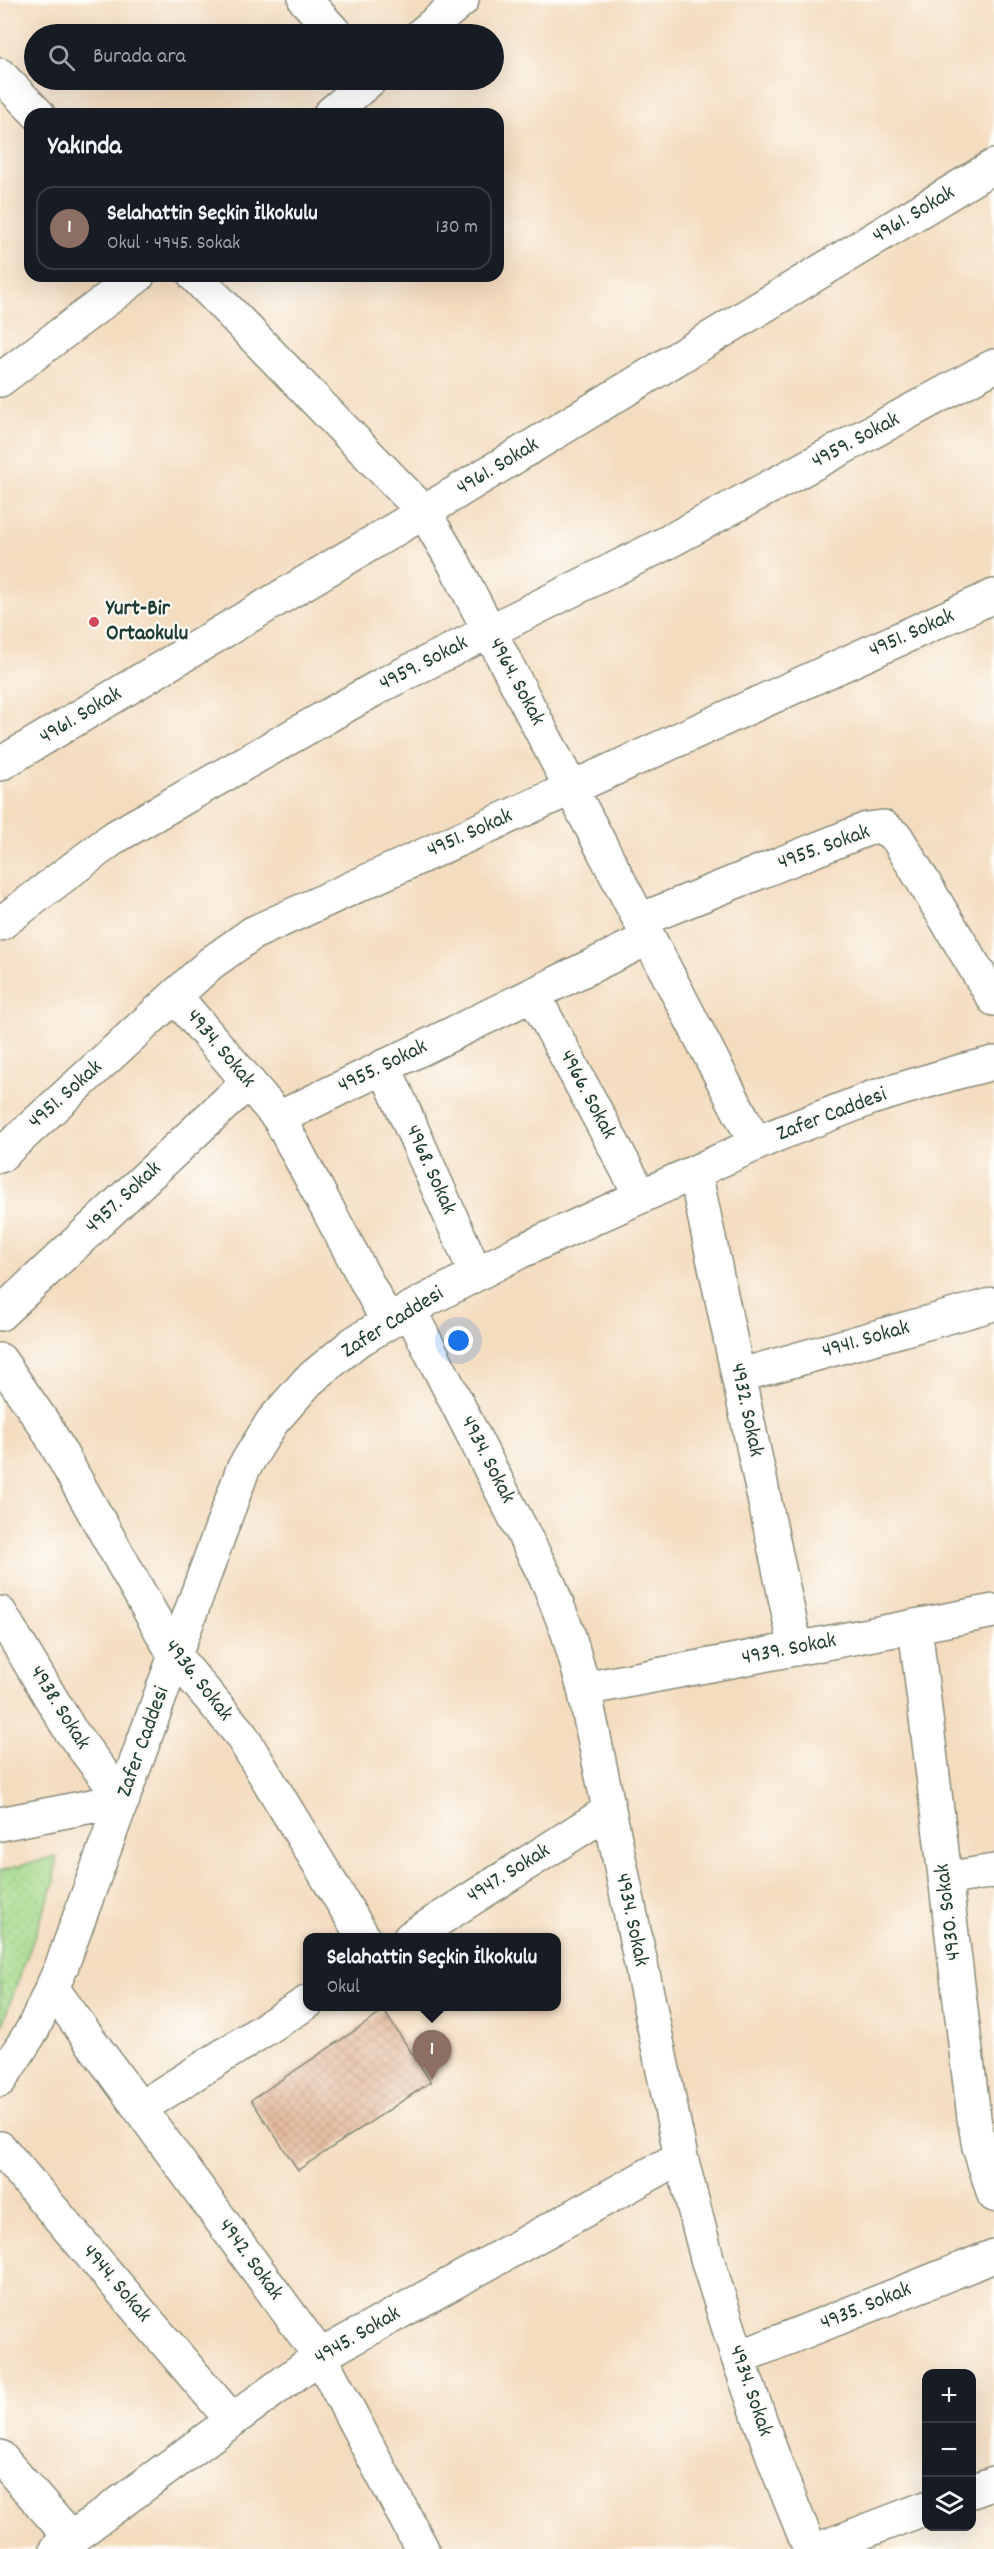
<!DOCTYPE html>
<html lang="tr">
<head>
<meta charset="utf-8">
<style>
	:root { --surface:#171b24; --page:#20242c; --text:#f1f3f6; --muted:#9ea1a6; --line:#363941; --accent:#d1495b }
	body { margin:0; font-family:Dekko,sans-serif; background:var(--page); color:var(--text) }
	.controls { position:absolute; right:18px; bottom:18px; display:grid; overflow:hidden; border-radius:12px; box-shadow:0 6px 24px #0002 }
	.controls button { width:54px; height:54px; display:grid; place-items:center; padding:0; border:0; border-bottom:2px solid var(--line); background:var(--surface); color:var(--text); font:30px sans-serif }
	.you { position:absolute; left:459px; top:1341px; width:21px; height:21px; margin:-15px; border:4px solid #fff; border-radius:50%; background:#1a73e8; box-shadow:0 0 0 9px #1a73e833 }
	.badge { display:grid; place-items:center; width:39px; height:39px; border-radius:50%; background:var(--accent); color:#fff; font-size:20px; font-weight:700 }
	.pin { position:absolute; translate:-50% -50px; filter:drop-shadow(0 2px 3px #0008) }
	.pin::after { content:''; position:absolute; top:32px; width:21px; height:18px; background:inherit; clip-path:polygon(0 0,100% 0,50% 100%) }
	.popup { position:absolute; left:303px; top:1933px; width:258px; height:78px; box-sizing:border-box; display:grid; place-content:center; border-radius:12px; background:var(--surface); filter:drop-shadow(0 2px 4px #0005); font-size:20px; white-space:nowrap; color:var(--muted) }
	.popup b { font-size:22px; color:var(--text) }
	.popup::after { content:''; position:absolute; left:50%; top:100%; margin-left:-12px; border:12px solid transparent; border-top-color:var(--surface) }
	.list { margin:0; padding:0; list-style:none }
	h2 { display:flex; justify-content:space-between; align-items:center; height:78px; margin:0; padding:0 24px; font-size:26px }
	h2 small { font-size:20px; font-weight:400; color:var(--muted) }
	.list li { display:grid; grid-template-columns:39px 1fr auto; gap:18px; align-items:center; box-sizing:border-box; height:84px; margin:0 12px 12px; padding:0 12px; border:2px solid var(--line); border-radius:18px }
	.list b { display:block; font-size:22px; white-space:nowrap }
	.list p { margin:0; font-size:20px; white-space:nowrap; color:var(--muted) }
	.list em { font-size:20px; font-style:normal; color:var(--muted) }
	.icon { flex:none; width:33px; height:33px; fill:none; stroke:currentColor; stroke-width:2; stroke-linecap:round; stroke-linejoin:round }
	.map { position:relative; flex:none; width:994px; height:2549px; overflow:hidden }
	.search { position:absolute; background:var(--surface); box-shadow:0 6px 24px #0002; left:24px; top:24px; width:480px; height:66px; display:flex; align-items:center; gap:15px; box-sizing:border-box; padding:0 21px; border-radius:33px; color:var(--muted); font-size:22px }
	.panel { position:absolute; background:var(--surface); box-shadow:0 6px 24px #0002; left:24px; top:108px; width:480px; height:174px; border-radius:18px }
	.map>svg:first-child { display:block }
</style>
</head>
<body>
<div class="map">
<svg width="994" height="2549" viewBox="0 0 994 2549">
	<defs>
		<pattern id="park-dots" width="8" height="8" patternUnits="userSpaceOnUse" patternTransform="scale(1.5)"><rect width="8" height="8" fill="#a4d98a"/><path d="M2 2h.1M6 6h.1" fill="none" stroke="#8dbb78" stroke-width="1.8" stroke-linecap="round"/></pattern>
		<pattern id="building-cross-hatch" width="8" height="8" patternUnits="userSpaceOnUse" patternTransform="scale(1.5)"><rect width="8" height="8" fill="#e3b799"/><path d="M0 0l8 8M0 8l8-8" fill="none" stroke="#c29e84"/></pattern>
	</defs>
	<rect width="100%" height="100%" fill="#fdfcf7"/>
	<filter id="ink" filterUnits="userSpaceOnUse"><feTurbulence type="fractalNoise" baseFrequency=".0167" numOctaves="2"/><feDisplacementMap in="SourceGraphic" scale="12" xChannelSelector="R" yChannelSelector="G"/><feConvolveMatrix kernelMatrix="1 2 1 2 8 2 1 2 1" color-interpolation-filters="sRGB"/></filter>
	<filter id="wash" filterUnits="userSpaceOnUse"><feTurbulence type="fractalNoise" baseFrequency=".008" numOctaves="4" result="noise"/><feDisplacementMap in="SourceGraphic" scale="24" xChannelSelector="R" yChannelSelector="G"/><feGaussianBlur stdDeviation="1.35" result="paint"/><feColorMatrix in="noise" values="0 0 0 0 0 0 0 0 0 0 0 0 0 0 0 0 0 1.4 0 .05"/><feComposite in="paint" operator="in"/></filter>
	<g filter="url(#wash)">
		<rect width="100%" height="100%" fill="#f4dcbf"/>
		<!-- park -->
		<path fill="url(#park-dots)" stroke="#628b5f" stroke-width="1.5" d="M56,1856L55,1881L0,2030V1871Z"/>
		<g id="blocks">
			<!-- building -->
			<path fill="url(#building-cross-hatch)" d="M384,2011L431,2082L298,2170L251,2100Z"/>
		</g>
	</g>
	<g filter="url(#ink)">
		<use href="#blocks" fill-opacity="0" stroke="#8a8c7a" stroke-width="1.5"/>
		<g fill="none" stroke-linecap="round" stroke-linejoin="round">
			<defs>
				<path id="minor" d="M305,0L336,34
					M422,34L462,0
					M0,75L38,114
					M330,114L370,80
					M195,276L424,512L454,563L756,1144
					M0,380L138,276
					M0,764L424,512L994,166
					M640,920L867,829L883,827L897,838L994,999
					M0,924L115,837L382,685L666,543L994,366
					M533,994L641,1196
					M175,996L279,1118L388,1322
					M384,1066L476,1274
					M279,1118L649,938
					M0,1156L211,963L253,933L994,596
					M695,1172L796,1649
					M409,1309L549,1584L568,1633L584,1689L681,2157L708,2262L738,2358L778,2470L810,2549
					M0,1314L248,1082
					M0,1360L46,1427L175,1656L241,1735L364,1938
					M738,1376L994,1304
					M0,1613L70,1730L123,1800L0,1824
					M915,1626L974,2118L979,2147L994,2195
					M584,1689L994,1611
					M945,1879L994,1871
					M410,1938L609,1811
					M52,1988L320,2356L422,2549
					M0,2080L33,2029L61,1968L243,1469L272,1422L308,1381L354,1343L419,1304L519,1252L776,1135L871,1098L958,1072L994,1063
					M140,2108L308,2002
					M0,2148L232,2420
					M738,2358L994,2256
					M0,2457L70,2537
					M972,2491L994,2483
					M57,2549L320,2356L681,2157
					M819,2549L926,2508"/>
			</defs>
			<!-- minor casing -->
			<use href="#minor" stroke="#8a8c7a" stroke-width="36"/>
			<!-- minor -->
			<use href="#minor" stroke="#fff" stroke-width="33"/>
		</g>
	</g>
	<!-- markers -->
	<circle fill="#d1495b" stroke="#fdfcf7" stroke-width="2" cx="94" cy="622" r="6"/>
	<g text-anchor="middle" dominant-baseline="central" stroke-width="4.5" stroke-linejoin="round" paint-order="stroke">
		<!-- street labels -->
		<g font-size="22" fill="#1f3d34" stroke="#fdfcf7">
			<text transform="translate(914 215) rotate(-31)">4961. Sokak</text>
			<text transform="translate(856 441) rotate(-28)">4959. Sokak</text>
			<text transform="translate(498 467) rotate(-31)">4961. Sokak</text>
			<text transform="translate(912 634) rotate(-24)">4951. Sokak</text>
			<text transform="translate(424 664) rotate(-27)">4959. Sokak</text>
			<text transform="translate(516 682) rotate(62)">4964. Sokak</text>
			<text transform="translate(81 716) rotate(-31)">4961. Sokak</text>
			<text transform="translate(470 834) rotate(-24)">4951. Sokak</text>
			<text transform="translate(824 848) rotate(-20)">4955. Sokak</text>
			<text transform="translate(220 1049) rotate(50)">4934. Sokak</text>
			<text transform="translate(383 1067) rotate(-26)">4955. Sokak</text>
			<text transform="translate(66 1095) rotate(-42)">4951. Sokak</text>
			<text transform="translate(587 1095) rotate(62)">4966. Sokak</text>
			<text transform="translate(832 1115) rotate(-21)">Zafer Caddesi</text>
			<text transform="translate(430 1170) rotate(66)">4968. Sokak</text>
			<text transform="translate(124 1198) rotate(-43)">4957. Sokak</text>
			<text transform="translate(393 1323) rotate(-32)">Zafer Caddesi</text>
			<text transform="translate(866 1340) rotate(-16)">4941. Sokak</text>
			<text transform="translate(746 1410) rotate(78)">4932. Sokak</text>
			<text transform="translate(487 1460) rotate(63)">4934. Sokak</text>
			<text transform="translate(789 1650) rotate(-11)">4939. Sokak</text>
			<text transform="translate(198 1681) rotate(52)">4936. Sokak</text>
			<text transform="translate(59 1708) rotate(58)">4938. Sokak</text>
			<text transform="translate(144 1742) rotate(-70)">Zafer Caddesi</text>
			<text transform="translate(509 1874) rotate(-32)">4947. Sokak</text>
			<text transform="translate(949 1912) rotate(-97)">4930. Sokak</text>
			<text transform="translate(631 1920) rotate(78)">4934. Sokak</text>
			<text transform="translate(250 2260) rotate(54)">4942. Sokak</text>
			<text transform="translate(116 2284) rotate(50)">4944. Sokak</text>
			<text transform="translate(866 2307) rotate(-22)">4935. Sokak</text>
			<text transform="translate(358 2336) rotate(-30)">4945. Sokak</text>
			<text transform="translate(750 2391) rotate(71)">4934. Sokak</text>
		</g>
		<!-- poi labels -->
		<g font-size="22" font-weight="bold" fill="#1f3d34" stroke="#fdfcf7" text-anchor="start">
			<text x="106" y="609">Yurt-Bir<tspan x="106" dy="25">Ortaokulu</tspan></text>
		</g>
	</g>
</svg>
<div class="controls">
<button>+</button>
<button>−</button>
<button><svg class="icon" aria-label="layers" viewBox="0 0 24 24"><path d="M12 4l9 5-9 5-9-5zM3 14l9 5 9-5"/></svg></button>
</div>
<div class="you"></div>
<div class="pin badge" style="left:432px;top:2080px;background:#8d6e63">1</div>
<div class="popup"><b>Selahattin Seçkin İlkokulu</b>Okul</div>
<div class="search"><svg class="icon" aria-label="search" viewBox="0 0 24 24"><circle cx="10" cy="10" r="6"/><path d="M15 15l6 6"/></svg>Burada ara</div>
<section class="panel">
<h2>Yakında<small></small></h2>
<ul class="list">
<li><span class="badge" style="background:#8d6e63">1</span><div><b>Selahattin Seçkin İlkokulu</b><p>Okul · 4945. Sokak</p></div><em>130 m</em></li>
</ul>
</section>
</div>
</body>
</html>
